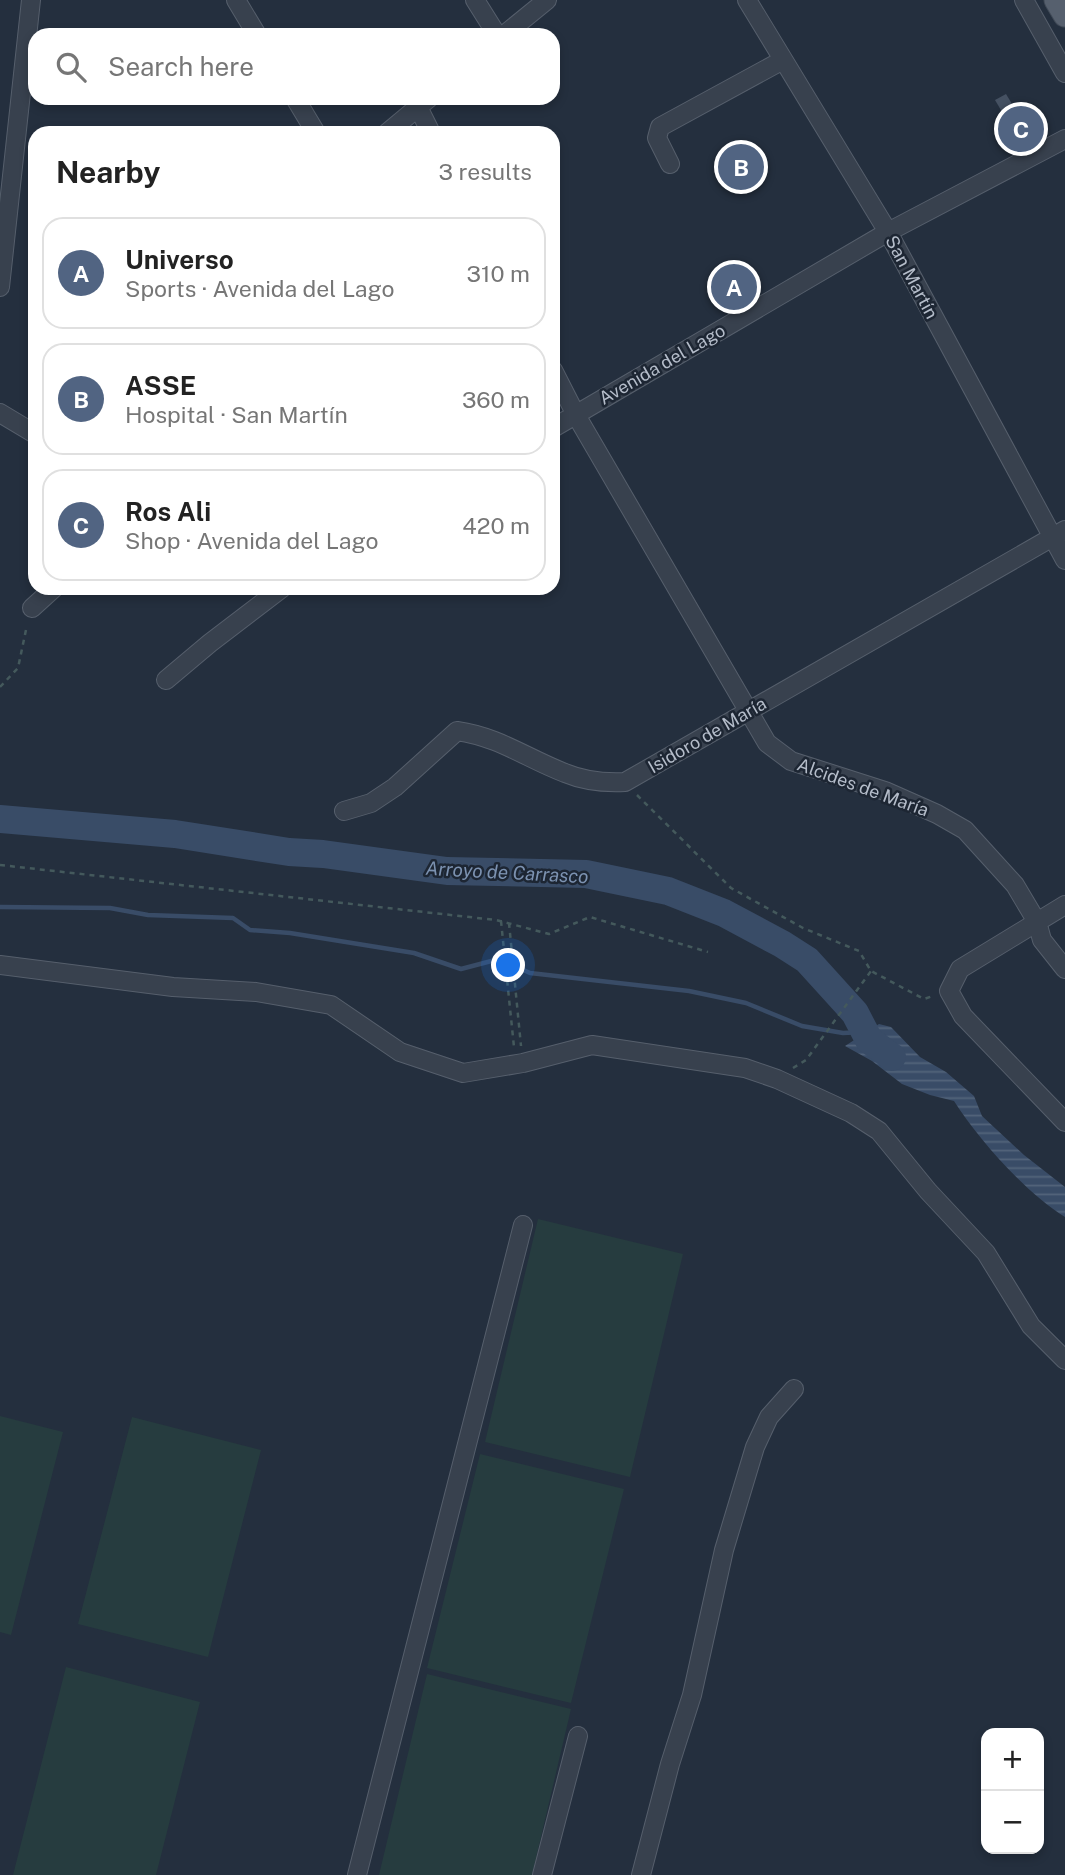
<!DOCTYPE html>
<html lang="en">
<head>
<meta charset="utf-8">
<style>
	:root { --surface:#fff; --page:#f2f2f2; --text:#222; --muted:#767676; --line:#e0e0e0; --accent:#516482 }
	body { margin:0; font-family:"Public Sans",sans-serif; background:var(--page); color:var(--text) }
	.controls { position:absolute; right:21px; bottom:21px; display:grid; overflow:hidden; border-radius:14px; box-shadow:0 4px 10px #0003 }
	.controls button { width:63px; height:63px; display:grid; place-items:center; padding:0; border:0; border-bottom:2px solid var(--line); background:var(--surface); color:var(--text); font:35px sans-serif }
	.you { position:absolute; left:509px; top:966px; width:24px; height:24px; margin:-18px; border:5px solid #fff; border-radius:50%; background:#1a73e8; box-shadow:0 0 0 10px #1a73e833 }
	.badge { display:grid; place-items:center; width:46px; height:46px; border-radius:50%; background:var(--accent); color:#fff; font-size:23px; font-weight:700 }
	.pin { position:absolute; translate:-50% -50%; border:4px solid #fff; box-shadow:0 2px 7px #0006 }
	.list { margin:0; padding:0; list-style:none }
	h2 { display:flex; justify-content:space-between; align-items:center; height:91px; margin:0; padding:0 28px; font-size:30px }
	h2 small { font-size:23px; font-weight:400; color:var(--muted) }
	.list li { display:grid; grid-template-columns:46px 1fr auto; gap:21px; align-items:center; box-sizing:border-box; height:112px; margin:0 14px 14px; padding:0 14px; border:2px solid var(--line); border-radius:21px }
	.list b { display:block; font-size:26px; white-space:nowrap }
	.list p { margin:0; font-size:23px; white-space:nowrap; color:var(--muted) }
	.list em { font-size:23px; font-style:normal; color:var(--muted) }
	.icon { flex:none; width:38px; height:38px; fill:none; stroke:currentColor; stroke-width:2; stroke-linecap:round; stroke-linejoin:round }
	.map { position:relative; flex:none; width:1065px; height:1875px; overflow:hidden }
	.search { position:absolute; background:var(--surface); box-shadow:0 4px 10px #0003; left:28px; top:28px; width:532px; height:77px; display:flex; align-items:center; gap:18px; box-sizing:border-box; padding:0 24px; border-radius:21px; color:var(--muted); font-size:26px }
	.panel { position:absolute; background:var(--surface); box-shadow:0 4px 10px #0003; left:28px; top:126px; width:532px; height:469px; border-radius:21px }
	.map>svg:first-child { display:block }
</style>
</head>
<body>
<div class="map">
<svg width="1065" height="1875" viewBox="0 0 1065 1875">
	<defs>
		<pattern id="water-rules" width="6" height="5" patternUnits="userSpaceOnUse" patternTransform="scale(1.75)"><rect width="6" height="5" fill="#394c67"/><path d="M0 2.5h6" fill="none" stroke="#53647b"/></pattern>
	</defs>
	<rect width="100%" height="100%" fill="#242f3e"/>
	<!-- pitch -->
	<path fill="#263c3f" d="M538,1219L683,1254L630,1477L485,1442Z
		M0,1416L63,1432L11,1635L0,1632Z
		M132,1417L261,1450L208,1657L78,1624Z
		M480,1454L624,1489L571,1703L427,1668Z
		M66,1667L200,1702L156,1875H13Z
		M427,1674L571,1709L532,1875H379Z"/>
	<!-- water -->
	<path fill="url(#water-rules)" d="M879,1024L891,1027L920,1057L946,1072L974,1096L982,1116L1024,1155L1065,1187V1217C1027,1194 978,1139 954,1101L930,1095L902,1084L872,1061L845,1046Z"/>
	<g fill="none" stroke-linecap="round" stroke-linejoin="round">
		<!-- stream -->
		<path stroke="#394c67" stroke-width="4.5" d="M0,907L110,908L148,915L233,918L250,930L290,933L414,953L461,969L499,959L530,973L689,991L746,1003L802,1026L843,1033L863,1032"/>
		<!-- river -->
		<path stroke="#394c67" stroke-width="28" d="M0,819L175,834L289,852L323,854L447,871L586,874L668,891L724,913L782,944L807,960L855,1013L869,1040L892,1057"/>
	</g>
	<!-- building -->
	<path fill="#455162" d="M1006,94L1029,132L1018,139L995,100Z"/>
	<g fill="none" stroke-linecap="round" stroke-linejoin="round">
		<defs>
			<path id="minor" d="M236,0L257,35
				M475,0L497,35
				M747,0L888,232L1065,560
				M1024,0L1065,73
				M504,35L547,0
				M295,98L316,133
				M418,107L431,133
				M387,133L429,98
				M670,164L657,138L660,127L783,60
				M0,287L31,0
				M553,370L576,415L767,743L791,761L885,791L937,814L965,830L1015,885L1037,922L1042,940L1065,969
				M0,413L35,434
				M553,428L888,232L1065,139
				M32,608L54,588
				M166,680L210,643L282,588
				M344,811L371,803L395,787L457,731C499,737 526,758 565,773C584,781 604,783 625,782L1065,530
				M1065,905L960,969L949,991L963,1016L1065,1122
				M0,965L173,987L256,992L331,1005L400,1052L463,1073L523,1063L592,1045L745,1068L777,1079L851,1113L879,1131L928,1191L986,1253L1031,1326L1065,1360
				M357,1875L523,1225
				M542,1875L578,1736
				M641,1875L670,1764L692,1695L724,1550L755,1447L769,1417L794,1389"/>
			<path id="major" d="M1056,0L1065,15"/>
		</defs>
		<!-- minor casing -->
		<use href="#minor" stroke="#565f6c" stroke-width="20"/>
		<!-- major casing -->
		<use href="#major" stroke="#414a57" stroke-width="25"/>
		<!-- path -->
		<path stroke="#44595c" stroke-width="2.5" stroke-dasharray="5 5" stroke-linecap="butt" d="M0,687L18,668L27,625
			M637,795L731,888L803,928L859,951L871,971L924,999L933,996
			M0,865L496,920L549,934L590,917L708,952
			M501,921L514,1047
			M509,923L521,1046
			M793,1068L806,1060L871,971"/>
		<!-- minor -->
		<use href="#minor" stroke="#38414e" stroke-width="18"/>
		<!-- major -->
		<use href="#major" stroke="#56606e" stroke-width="23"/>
	</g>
	<g text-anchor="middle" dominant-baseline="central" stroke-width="5" stroke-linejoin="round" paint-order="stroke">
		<!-- street labels -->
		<g font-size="18" fill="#b4bcc9" stroke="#1d2633">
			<text transform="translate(912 277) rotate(62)">San Martín</text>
			<text transform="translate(662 364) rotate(-30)">Avenida del Lago</text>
			<text transform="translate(707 735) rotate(-30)">Isidoro de María</text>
			<text transform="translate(863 787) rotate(20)">Alcides de María</text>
		</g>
		<!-- water labels -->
		<g font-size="19" font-style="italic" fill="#7c92b1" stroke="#1d2633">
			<text transform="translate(507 872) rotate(3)">Arroyo de Carrasco</text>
		</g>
	</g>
</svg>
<div class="controls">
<button>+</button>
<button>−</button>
</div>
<div class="you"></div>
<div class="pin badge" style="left:734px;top:287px">A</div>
<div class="pin badge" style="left:741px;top:167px">B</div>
<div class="pin badge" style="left:1021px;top:129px">C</div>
<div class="search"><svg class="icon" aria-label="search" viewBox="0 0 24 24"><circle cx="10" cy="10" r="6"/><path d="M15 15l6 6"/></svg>Search here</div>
<section class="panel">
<h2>Nearby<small>3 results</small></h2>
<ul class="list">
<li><span class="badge">A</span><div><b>Universo</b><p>Sports · Avenida del Lago</p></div><em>310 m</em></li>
<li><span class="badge">B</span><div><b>ASSE</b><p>Hospital · San Martín</p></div><em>360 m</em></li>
<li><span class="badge">C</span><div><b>Ros Ali</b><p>Shop · Avenida del Lago</p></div><em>420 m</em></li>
</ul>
</section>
</div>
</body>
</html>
